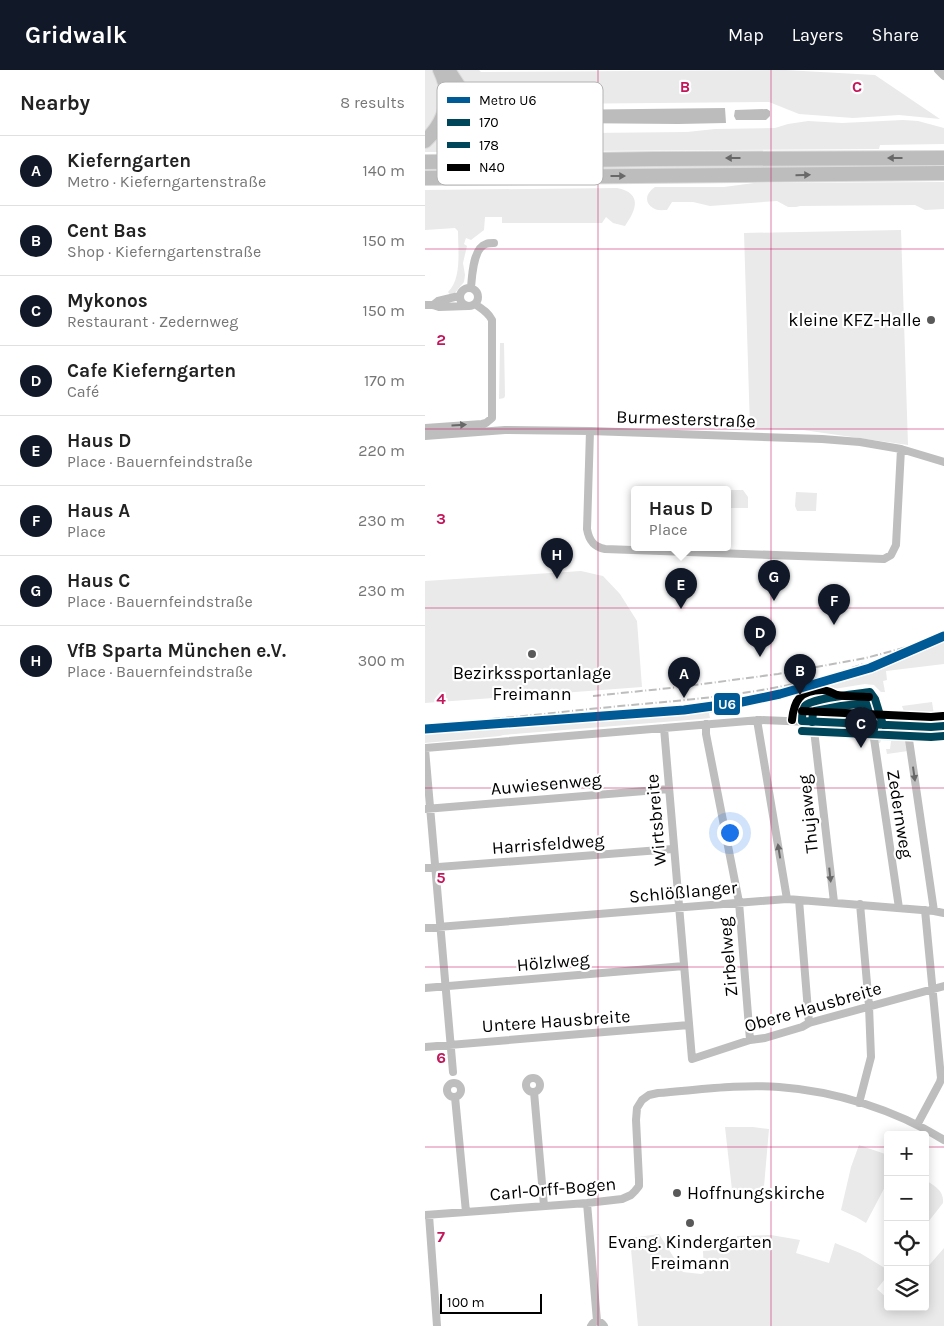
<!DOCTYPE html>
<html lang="en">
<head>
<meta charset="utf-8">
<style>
	:root { --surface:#fff; --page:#f2f2f2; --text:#222; --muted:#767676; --line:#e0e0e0; --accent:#111827 }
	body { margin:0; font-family:Karla,sans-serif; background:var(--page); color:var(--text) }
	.controls { position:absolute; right:15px; bottom:15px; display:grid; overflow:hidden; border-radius:5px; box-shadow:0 2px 12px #0003 }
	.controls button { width:45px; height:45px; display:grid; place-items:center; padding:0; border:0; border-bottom:1px solid var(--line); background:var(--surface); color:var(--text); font:25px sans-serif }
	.scale { position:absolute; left:15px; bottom:12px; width:102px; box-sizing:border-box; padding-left:5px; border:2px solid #000; border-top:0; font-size:14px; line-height:18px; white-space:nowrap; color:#000; -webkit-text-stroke:4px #fff; paint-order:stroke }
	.you { position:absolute; left:304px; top:762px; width:18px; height:18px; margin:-12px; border:4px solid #fff; border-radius:50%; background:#1a73e8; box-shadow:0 0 0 8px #1a73e833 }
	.badge { display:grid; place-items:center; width:32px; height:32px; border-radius:50%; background:var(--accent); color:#fff; font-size:16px; font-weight:700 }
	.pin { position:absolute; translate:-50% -41px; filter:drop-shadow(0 1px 2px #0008) }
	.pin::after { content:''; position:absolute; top:26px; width:18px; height:15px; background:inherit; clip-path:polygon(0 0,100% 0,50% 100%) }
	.popup { position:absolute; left:206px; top:416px; width:100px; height:65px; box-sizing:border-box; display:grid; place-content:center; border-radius:5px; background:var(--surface); filter:drop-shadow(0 1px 4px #0005); font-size:16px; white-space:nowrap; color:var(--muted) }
	.popup b { font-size:19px; color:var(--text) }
	.popup::after { content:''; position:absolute; left:50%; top:100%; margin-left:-10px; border:10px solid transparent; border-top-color:var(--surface) }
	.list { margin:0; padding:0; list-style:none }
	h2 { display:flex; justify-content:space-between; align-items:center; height:65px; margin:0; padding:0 20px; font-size:21px }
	h2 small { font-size:16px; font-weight:400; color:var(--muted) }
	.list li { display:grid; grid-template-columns:32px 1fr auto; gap:15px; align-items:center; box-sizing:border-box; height:70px; padding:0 20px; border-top:1px solid var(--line) }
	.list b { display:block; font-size:19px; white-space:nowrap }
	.list p { margin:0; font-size:16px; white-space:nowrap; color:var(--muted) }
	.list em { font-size:16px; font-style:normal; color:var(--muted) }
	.icon { flex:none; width:28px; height:28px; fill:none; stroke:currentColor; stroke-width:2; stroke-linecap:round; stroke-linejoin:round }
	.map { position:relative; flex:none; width:519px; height:1256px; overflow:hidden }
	header { display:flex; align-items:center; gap:30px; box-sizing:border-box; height:70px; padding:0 25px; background:var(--accent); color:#fff }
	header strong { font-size:24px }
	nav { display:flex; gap:28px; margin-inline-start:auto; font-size:18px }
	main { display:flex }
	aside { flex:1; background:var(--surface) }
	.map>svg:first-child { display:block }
</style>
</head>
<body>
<header>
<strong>Gridwalk</strong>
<nav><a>Map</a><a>Layers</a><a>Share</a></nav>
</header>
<main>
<aside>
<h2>Nearby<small>8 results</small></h2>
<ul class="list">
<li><span class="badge">A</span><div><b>Kieferngarten</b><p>Metro · Kieferngartenstraße</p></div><em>140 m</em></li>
<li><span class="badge">B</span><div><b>Cent Bas</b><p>Shop · Kieferngartenstraße</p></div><em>150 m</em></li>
<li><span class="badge">C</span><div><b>Mykonos</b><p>Restaurant · Zedernweg</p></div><em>150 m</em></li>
<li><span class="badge">D</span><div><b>Cafe Kieferngarten</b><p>Café</p></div><em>170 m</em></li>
<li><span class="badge">E</span><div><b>Haus D</b><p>Place · Bauernfeindstraße</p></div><em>220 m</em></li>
<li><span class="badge">F</span><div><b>Haus A</b><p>Place</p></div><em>230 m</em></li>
<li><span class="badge">G</span><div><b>Haus C</b><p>Place · Bauernfeindstraße</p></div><em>230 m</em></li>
<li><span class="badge">H</span><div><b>VfB Sparta München e.V.</b><p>Place · Bauernfeindstraße</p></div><em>300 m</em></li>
</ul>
</aside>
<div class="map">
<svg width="519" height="1256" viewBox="0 0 519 1256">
	<rect width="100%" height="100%" fill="#fff"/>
	<!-- green -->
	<path fill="#eaeaea" d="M0,0H11L19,31L0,66Z
		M26,0H54L56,2L360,0L450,5L515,49L474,45L428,48L374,44L344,32L123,34L119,51L131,58L164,63L262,62L290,59L350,58L363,54L383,51L417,53L478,50L493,51L519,58V74L455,75L454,79L162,81L121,79L67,53Z
		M22,6L39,31L103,82H0V75L7,69Z
		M519,93V97L0,101V98Z
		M519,112V139L500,140L490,135L375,136L371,137H363L352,131L285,136L268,132H247L242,140C237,140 232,141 228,138C218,132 222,122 230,117H299L329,113Z
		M192,118C217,123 212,139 200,156L188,153L181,147L177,153H77V147H60L59,160L46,170L41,168L39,174L42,176L38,193L40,205L39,212L29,224L26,226L23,222C37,209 33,179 33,161L30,158L0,160V120Z
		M476,160L483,375L378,360L325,359L319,163Z
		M75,273H79L80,326L79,328L74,329Z
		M299,420H318L323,427V438H302V420Z
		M371,422L392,423L391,441H372L370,436Z
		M156,501L178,506L195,524L212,551L217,617L0,633V511Z
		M519,570V594L461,601L462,610L458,611L460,622H456L449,615L440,614L384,623L369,627V624C421,612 470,592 519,570Z
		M507,632L509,645L500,647L499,645H494V647H481L477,636Z
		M301,637V641L284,643L285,648L276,649L78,665L75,666L0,673V662L91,656L258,642Z
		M454,663L476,664L481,669L483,681L462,684L461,679H465L466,671L456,670L455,673H451V666Z
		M300,1057H328L344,1059L338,1128L308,1129Z
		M434,1075L463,1085V1111L441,1153L431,1147L416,1140L426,1097Z
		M502,1111C511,1117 519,1121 518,1133L500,1156V1112Z
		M234,1164L258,1202L276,1204L279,1203L278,1181L312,1178V1166L346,1165L375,1170L371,1183L404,1193L410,1173L435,1183L463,1200V1205L452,1219L463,1229V1237H500V1200L519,1178V1256H213L205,1168Z"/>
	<!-- water -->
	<path fill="#bcbcbc" d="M300,38L301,53L253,54L141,53L133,52L129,46L130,40Z
		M342,39L345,41V46L341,50H311L309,46L310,40Z"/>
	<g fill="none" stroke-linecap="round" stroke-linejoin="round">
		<defs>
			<path id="highway" d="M23,0C33,15 42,31 54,45C75,68 106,81 136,82
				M0,71C21,52 28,26 15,0
				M0,92L229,89L519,88
				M0,108L519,103"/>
		</defs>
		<!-- highway casing -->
		<use href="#highway" stroke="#dbdbdb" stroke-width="16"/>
		<!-- street -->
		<path stroke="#bebebe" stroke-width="8" d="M513,0L519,6
			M35 227a9 9 0 1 1 18 0a9 9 0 1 1-18 0Z
			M46,218C47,206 48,178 61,174C63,173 66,173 69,173
			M0,235H8L14,237L43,236
			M8,235L13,231L34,226
			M0,358L57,354L61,353L67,348V250C63,242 57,239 50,234
			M165,361L162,459C164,471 169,477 180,479L459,489L466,485L471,475L476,379
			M0,366L80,360L165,361L397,369L435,372L476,379L519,392
			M332,650L362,829
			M389,652V660L409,832
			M281,654V664L314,832L325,970
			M447,655L474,838
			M482,656L509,841
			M239,658L267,989L325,970L340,968L377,957L384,953L519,916
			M0,678L335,650L506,657L519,656
			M0,679L28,1002
			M0,739L244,719
			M0,798L248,779
			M374,830L384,953
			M0,858L362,829L509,841L519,843
			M0,918L259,896
			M0,977L264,955
			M101 1015a7 7 0 1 1 14 0a7 7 0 1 1-14 0Z
			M22 1020a7 7 0 1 1 14 0a7 7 0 1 1-14 0Z
			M109,1022L119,1136
			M30,1027L41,1142
			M434,1033L446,987L444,936L435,834
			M492,1055L515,1012L516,1008L500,840
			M162,1133L172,1251
			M0,1145L162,1133L197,1129L206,1125L210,1121L214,1116V1110L211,1050L212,1038L217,1030L224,1025L233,1023C273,1020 314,1014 354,1017C410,1021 471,1040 519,1070
			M4,1145L12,1256
			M166,1256C169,1250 175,1250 179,1256"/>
		<!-- highway -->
		<use href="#highway" stroke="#bdbdbd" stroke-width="14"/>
		<!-- rail -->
		<path stroke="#bdbdbd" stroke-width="2" stroke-dasharray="8 2.5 1 2.5" stroke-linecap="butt" d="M168,626L255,617L353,604L441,588L482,577
			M67,649C114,645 160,639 207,635C284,628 366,621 438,594"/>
		<defs>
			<path id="bus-1" d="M377,651L506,657L519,656
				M377,651C377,646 377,640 380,636C387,628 433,624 445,622L450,629L458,655"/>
			<path id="bus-2" d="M387,652L388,643L390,641L416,636L441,633L449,659
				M377,661L506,667L519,666"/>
			<path id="bus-3" d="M377,641L506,647L518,646
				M367,650C369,631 375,620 397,620C402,620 407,623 412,625C422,627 433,626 444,627"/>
		</defs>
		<!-- bus-1 casing -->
		<use href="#bus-1" stroke="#fff" stroke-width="11"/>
		<!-- bus-2 casing -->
		<use href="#bus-2" stroke="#fff" stroke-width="11"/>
		<!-- bus-3 casing -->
		<use href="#bus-3" stroke="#fff" stroke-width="11"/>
		<!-- bus-1 -->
		<use href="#bus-1" stroke="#00465a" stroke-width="8"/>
		<!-- bus-2 -->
		<use href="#bus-2" stroke="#00465a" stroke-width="8"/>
		<!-- bus-3 -->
		<use href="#bus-3" stroke="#000" stroke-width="8"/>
		<defs>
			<path id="metro-1" d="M0,659L259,640L317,632L355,624L445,598L519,566"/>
		</defs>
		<!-- metro-1 casing -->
		<use href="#metro-1" stroke="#fff" stroke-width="12"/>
		<!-- metro-1 -->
		<use href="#metro-1" stroke="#005a96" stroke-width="9"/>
	</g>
	<!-- one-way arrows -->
	<defs><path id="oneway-solid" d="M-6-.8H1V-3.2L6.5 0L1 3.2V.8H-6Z" transform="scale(1.25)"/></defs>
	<g fill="#686868">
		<use href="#oneway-solid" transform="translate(308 88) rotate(180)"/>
		<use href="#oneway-solid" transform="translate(470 88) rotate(180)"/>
		<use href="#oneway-solid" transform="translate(378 105) rotate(-1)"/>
		<use href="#oneway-solid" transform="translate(193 106)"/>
		<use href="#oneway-solid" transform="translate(34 355) rotate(-4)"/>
		<use href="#oneway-solid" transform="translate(489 704) rotate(82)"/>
		<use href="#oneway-solid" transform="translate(354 781) rotate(-99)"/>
		<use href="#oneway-solid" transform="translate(405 805) rotate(84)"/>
	</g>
	<!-- grid -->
	<path fill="none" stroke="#c2185b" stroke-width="1" stroke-opacity="0.55" d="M173,0V1256M346,0V1256M0,179H519M0,359H519M0,538H519M0,718H519M0,897H519M0,1077H463M500,1077H519"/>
	<!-- markers -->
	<g fill="#595959" stroke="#fff" stroke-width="2">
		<circle cx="506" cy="250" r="5"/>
		<circle cx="107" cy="584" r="5"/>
		<circle cx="252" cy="1123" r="5"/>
		<circle cx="265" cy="1153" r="5"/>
	</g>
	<g text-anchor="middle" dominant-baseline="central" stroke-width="4.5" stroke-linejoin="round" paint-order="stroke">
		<!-- poi labels -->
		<g font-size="18" fill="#000" stroke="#fff">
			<text x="496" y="250" text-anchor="end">kleine KFZ-Halle</text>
			<text x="107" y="603">Bezirkssportanlage<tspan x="107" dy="21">Freimann</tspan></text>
			<text x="262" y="1123" text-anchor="start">Hoffnungskirche</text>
			<text x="265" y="1172">Evang. Kindergarten<tspan x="265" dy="21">Freimann</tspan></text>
		</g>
		<!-- street labels -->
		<g font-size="18" fill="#000" stroke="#fff">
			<text transform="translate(261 349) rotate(2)">Burmesterstraße</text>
			<text transform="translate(121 714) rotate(-5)">Auwiesenweg</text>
			<text transform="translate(383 744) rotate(-96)">Thujaweg</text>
			<text transform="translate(475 744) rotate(81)">Zedernweg</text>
			<text transform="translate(231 750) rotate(-95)">Wirtsbreite</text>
			<text transform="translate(123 774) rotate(-4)">Harrisfeldweg</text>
			<text transform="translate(258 822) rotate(-5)">Schlößlanger</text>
			<text transform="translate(303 887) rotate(-95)">Zirbelweg</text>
			<text transform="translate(128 892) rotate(-5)">Hölzlweg</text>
			<text transform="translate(388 937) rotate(-16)">Obere Hausbreite</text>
			<text transform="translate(131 951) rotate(-4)">Untere Hausbreite</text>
			<text transform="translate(128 1119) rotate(-5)">Carl-Orff-Bogen</text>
		</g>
	</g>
	<!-- legend -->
	<rect x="12" y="12" width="166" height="103" rx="8" fill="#fff" stroke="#b2b2b2" stroke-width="1"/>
	<rect x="22" y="27" width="23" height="6" fill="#005a96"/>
	<rect x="22" y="49" width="23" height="7" fill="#00465a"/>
	<rect x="22" y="72" width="23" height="6" fill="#00465a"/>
	<rect x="22" y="94" width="23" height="7" fill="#000"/>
	<g font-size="14" fill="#000">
		<text x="54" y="35">Metro U6</text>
		<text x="54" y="57">170</text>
		<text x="54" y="80">178</text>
		<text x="54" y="102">N40</text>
	</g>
	<g font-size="16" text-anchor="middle" font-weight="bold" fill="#c2185b" stroke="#fff" stroke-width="4.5" stroke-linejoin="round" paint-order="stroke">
		<text x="260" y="22">B</text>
		<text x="432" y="22">C</text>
		<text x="16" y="275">2</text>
		<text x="16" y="454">3</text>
		<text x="16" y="634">4</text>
		<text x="16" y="813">5</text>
		<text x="16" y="993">6</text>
		<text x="16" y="1172">7</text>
	</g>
	<rect stroke="#fff" stroke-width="2" x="288" y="622" width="28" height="24" rx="5" fill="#005a96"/>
	<g font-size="14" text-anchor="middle" font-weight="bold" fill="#fff">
		<text x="302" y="639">U6</text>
	</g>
</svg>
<div class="controls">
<button>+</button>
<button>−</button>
<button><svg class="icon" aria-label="locate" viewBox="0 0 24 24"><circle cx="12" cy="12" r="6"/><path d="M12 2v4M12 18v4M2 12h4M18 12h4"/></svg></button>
<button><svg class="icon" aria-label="layers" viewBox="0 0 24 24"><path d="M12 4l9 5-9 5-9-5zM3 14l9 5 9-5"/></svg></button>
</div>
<div class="scale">100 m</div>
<div class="you"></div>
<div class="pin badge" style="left:259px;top:628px">A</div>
<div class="pin badge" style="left:375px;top:625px">B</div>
<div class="pin badge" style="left:436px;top:678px">C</div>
<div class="pin badge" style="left:335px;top:587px">D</div>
<div class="pin badge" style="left:256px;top:539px">E</div>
<div class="popup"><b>Haus D</b>Place</div>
<div class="pin badge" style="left:409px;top:555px">F</div>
<div class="pin badge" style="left:349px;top:531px">G</div>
<div class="pin badge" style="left:132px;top:509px">H</div>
</div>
</main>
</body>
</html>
